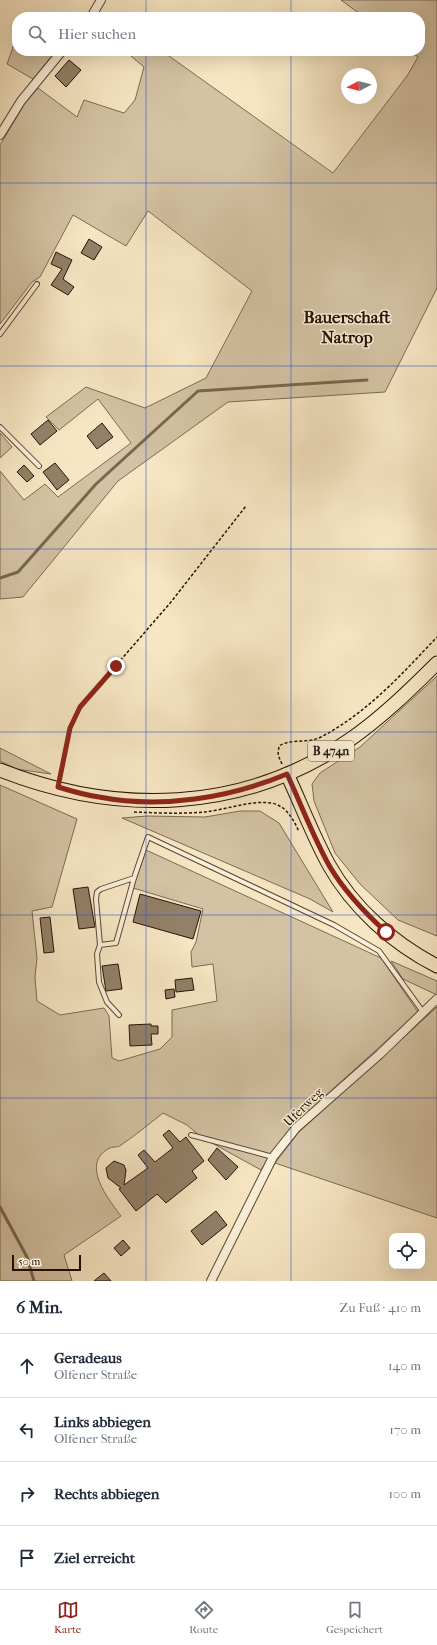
<!DOCTYPE html>
<html lang="de">
<head>
<meta charset="utf-8">
<style>
	:root { --surface:#fff; --page:#f6f6f7; --text:#1f2937; --muted:#747a83; --line:#e0e1e3; --accent:#8f2418 }
	body { margin:0; font-family:"IM FELL French Canon",serif; background:var(--page); color:var(--text) }
	.controls { position:absolute; right:12px; bottom:12px; display:grid; overflow:hidden; border-radius:8px; box-shadow:0 4px 16px #0002 }
	.controls button { width:36px; height:36px; display:grid; place-items:center; padding:0; border:0; border-bottom:1px solid var(--line); background:var(--surface); color:var(--text); font:20px sans-serif }
	.compass { position:absolute; left:341px; top:68px; width:36px; height:36px; border-radius:50%; background:var(--surface); box-shadow:0 4px 16px #0002; rotate:263deg }
	.scale { position:absolute; left:12px; bottom:10px; width:69px; box-sizing:border-box; padding-left:4px; border:2px solid #251205; border-top:0; font-size:11px; line-height:14px; white-space:nowrap; color:#251205; -webkit-text-stroke:3px #faefd8; paint-order:stroke }
	.stop { position:absolute; width:12px; height:12px; margin:-9px; border:3px solid #8f2418; border-radius:50%; background:#fff }
	.stop.end { background:#8f2418; border-color:#fff; box-shadow:0 1px 4px #0008 }
	.list { margin:0; padding:0; list-style:none }
	h2 { display:flex; justify-content:space-between; align-items:center; height:52px; margin:0; padding:0 16px; font-size:17px }
	h2 small { font-size:13px; font-weight:400; color:var(--muted) }
	.list li { display:grid; grid-template-columns:26px 1fr auto; gap:12px; align-items:center; box-sizing:border-box; height:64px; padding:0 16px; border-top:1px solid var(--line) }
	.list b { display:block; font-size:15px; white-space:nowrap }
	.list p { margin:0; font-size:13px; white-space:nowrap; color:var(--muted) }
	.list em { font-size:13px; font-style:normal; color:var(--muted) }
	.icon { flex:none; width:22px; height:22px; fill:none; stroke:currentColor; stroke-width:2; stroke-linecap:round; stroke-linejoin:round }
	.map { position:relative; flex:none; width:437px; height:1281px; overflow:hidden }
	.search { position:absolute; background:var(--surface); box-shadow:0 4px 16px #0002; left:12px; right:12px; top:12px; height:44px; display:flex; align-items:center; gap:10px; box-sizing:border-box; padding:0 14px; border-radius:16px; color:var(--muted); font-size:15px }
	.sheet { height:308px; background:var(--surface) }
	nav { display:flex; justify-content:space-around; align-items:center; box-sizing:border-box; height:56px; border-top:1px solid var(--line); background:var(--surface); font-size:11px; color:var(--muted) }
	nav a { display:grid; justify-items:center; gap:2px }
	nav .on { color:var(--accent) }
	.map>svg:first-child { display:block }
</style>
</head>
<body>
<div class="map">
<svg width="437" height="1281" viewBox="0 0 437 1281">
	<rect width="100%" height="100%" fill="#f7e6c3"/>
	<filter id="stains"><feTurbulence type="fractalNoise" baseFrequency=".005" numOctaves="4"/><feColorMatrix values="0 0 0 0 .2 0 0 0 0 .09 0 0 0 0 .02 0 0 0 .5 -.17"/></filter>
	<radialGradient id="worn" r=".72"><stop offset=".6" stop-color="#630" stop-opacity="0"/><stop offset="1" stop-color="#630" stop-opacity=".3"/></radialGradient>
	<!-- green -->
	<path fill="#d3c2a3" stroke="#7c6a54" d="M341,0H437V288L385,392L228,402L118,481L23,597L0,599V471L24,500L45,484L58,497L131,443L98,399L59,430L46,417L86,387L145,408L206,378L252,291L148,211L126,246L73,215L40,277L32,282L0,324V145L25,103L38,88L77,117L84,100L124,113L135,100L144,67L125,51H162L333,173L407,76L418,57L410,51H420V17H364Z
		M17,36V51H56L33,79L7,64Z
		M0,433L12,447L0,458Z
		M437,676V936L398,920L360,884L335,853L314,801L312,784L320,773L360,747Z
		M0,748L51,774L16,769L0,761Z
		M0,785L77,819L52,907L32,911L37,958L35,977L37,1001L60,1015L104,1008L109,1016L112,1058L119,1061L160,1049L172,1037V1010L217,1001L213,964L192,967L191,952L196,942L203,909L133,888L146,850L381,958L418,1012L291,1127L261,1170L201,1137L187,1125L163,1113C149,1124 136,1135 121,1145C118,1148 114,1146 110,1148C79,1163 109,1200 121,1216L64,1255L72,1281H0Z
		M240,811H260L279,823L333,912L310,899L122,818L147,816L205,817Z
		M391,961L437,981V995L403,979Z
		M437,1007V1218L275,1163L299,1132Z"/>
	<g fill="none" stroke-linecap="round" stroke-linejoin="round">
		<!-- stream -->
		<path stroke="#786650" stroke-width="3" d="M0,578L18,572L96,484L198,391L367,380
			M0,1207L27,1257L34,1281"/>
	</g>
	<!-- building -->
	<path fill="#928068" stroke="#251205" d="M69,60L81,70L66,87L55,76Z
		M89,239L102,247L94,260L81,253Z
		M56,252L72,260L63,279L74,287L68,295L51,285L62,269L51,264Z
		M48,420L57,431L40,445L31,434Z
		M102,423L113,437L97,449L87,436Z
		M55,463L69,480L57,490L43,472Z
		M24,465L34,476L27,482L17,472Z
		M88,887L95,927L79,929L73,889Z
		M140,894L201,911L193,939L133,922Z
		M50,917L54,952L44,953L40,918Z
		M118,964L122,989L106,991L102,966Z
		M192,978L194,990L176,992L175,980Z
		M174,989L175,997L166,999L165,990Z
		M151,1024V1026H158V1034H151L152,1045L130,1046L129,1025Z
		M169,1130L180,1142L186,1137L204,1161L192,1171L197,1178L166,1203L157,1194L136,1211L119,1189L121,1188L108,1178L106,1168L114,1161L124,1165L126,1170L124,1185L148,1168L138,1155L144,1150L155,1162L173,1148L163,1135Z
		M217,1148L238,1167L226,1180L208,1160Z
		M216,1211L227,1225L202,1245L191,1231Z
		M123,1240L130,1248L121,1256L114,1248Z
		M104,1273L111,1281H94Z"/>
	<g fill="none" stroke-linecap="round" stroke-linejoin="round">
		<defs>
			<path id="service" d="M0,334L37,284
				M0,427L39,466
				M100,945L116,943L134,878L148,837L334,925L379,951L423,1012
				M119,1015L107,1002L99,982L97,954L100,945L96,899L97,892L101,889L134,878
				M191,1135L273,1157"/>
			<path id="minor" d="M91,17L101,0
				M0,135L21,101L62,51
				M211,1281L273,1157L296,1128L380,1054L437,999"/>
			<path id="primary" d="M0,770C117,816 242,813 348,741C380,719 409,691 437,663
				M287,774C301,804 313,836 329,865C353,908 394,944 437,966"/>
		</defs>
		<!-- service casing -->
		<use href="#service" stroke="#5a4734" stroke-width="6"/>
		<!-- minor casing -->
		<use href="#minor" stroke="#5a4734" stroke-width="10"/>
		<!-- primary casing -->
		<use href="#primary" stroke="#251205" stroke-width="15"/>
		<!-- path -->
		<path stroke="#251205" stroke-width="1.5" stroke-dasharray="3 2" stroke-linecap="butt" d="M282,764L278,755L279,746C292,738 307,744 321,737C367,713 402,674 437,637
			M60,777L70,728L80,707L171,602L246,506
			M134,812C157,813 181,814 204,812C225,810 251,800 271,803C286,805 294,820 299,832"/>
		<!-- service -->
		<use href="#service" stroke="#faefd8" stroke-width="4"/>
		<!-- minor -->
		<use href="#minor" stroke="#faefd8" stroke-width="8"/>
		<!-- primary -->
		<use href="#primary" stroke="#f7e6c3" stroke-width="13"/>
	</g>
	<g fill="none" stroke-linecap="round" stroke-linejoin="round">
		<!-- route -->
		<path stroke="#8f2418" stroke-width="5" d="M116,666L80,707L70,728L58,787C71,791 85,795 99,797C162,809 229,798 287,774C301,804 314,839 330,867C345,892 364,912 386,932"/>
	</g>
	<!-- grid -->
	<path fill="none" stroke="#1d4ed8" stroke-width="1" stroke-opacity="0.55" d="M146,0V17M291,0V17M146,51V1281M291,51V1281M0,183H437M0,366H437M0,549H437M0,732H437M0,915H437M0,1098H437"/>
	<g text-anchor="middle" dominant-baseline="central" stroke-width="3" stroke-linejoin="round" paint-order="stroke">
		<!-- shield labels -->
		<rect fill="#faefd8" stroke="#655444" stroke-width="1" x="308" y="741" width="46" height="20" rx="3"/>
		<g font-size="12" font-weight="bold" fill="#251205">
			<text x="331" y="751">B 474n</text>
		</g>
		<!-- street labels -->
		<g font-size="13" fill="#251205" stroke="#faefd8">
			<text transform="translate(303 1107) rotate(-44)">Uferweg</text>
		</g>
		<!-- district labels -->
		<g font-size="17" font-weight="bold" fill="#251205" stroke="#faefd8">
			<text x="347" y="317">Bauerschaft<tspan x="347" dy="20">Natrop</tspan></text>
		</g>
	</g>
	<rect width="100%" height="100%" filter="url(#stains)"/>
	<rect width="100%" height="100%" fill="url(#worn)"/>
</svg>
<div class="controls">
<button><svg class="icon" aria-label="locate" viewBox="0 0 24 24"><circle cx="12" cy="12" r="6"/><path d="M12 2v4M12 18v4M2 12h4M18 12h4"/></svg></button>
</div>
<svg class="compass" viewBox="-18 -18 36 36"><path d="M0-13l5 13h-10z" fill="#e53935"/><path d="M0 13l5-13h-10z" fill="#747a83"/></svg>
<div class="scale">50 m</div>
<div class="stop" style="left:386px;top:932px"></div>
<div class="stop end" style="left:116px;top:666px"></div>
<div class="search"><svg class="icon" aria-label="search" viewBox="0 0 24 24"><circle cx="10" cy="10" r="6"/><path d="M15 15l6 6"/></svg>Hier suchen</div>
</div>
<section class="sheet">
<h2>6 Min.<small>Zu Fuß · 410 m</small></h2>
<ul class="list">
<li><svg class="icon" aria-label="ahead" viewBox="0 0 24 24"><path d="M12 20V5M6 11l6-6 6 6"/></svg><div><b>Geradeaus</b><p>Olfener Straße</p></div><em>140 m</em></li>
<li><svg class="icon" aria-label="left" viewBox="0 0 24 24"><path d="M17 20v-9H6M10 6l-5 5 5 5"/></svg><div><b>Links abbiegen</b><p>Olfener Straße</p></div><em>170 m</em></li>
<li><svg class="icon" aria-label="right" viewBox="0 0 24 24"><path d="M7 20v-9h11M14 6l5 5-5 5"/></svg><div><b>Rechts abbiegen</b></div><em>100 m</em></li>
<li><svg class="icon" aria-label="arrive" viewBox="0 0 24 24"><path d="M6 21V4h12l-3 4 3 4H6"/></svg><div><b>Ziel erreicht</b></div></li>
</ul>
</section>
<nav>
<a class="on"><svg class="icon" aria-label="map" viewBox="0 0 24 24"><path d="M3 6l6-2 6 2 6-2v14l-6 2-6-2-6 2zM9 4v14M15 6v14"/></svg>Karte</a>
<a><svg class="icon" aria-label="directions" viewBox="0 0 24 24"><path d="M12 3l9 9-9 9-9-9zM9 14v-3h6M13 9l2 2-2 2"/></svg>Route</a>
<a><svg class="icon" aria-label="saved" viewBox="0 0 24 24"><path d="M7 4h10v16l-5-4-5 4z"/></svg>Gespeichert</a>
</nav>
</body>
</html>
